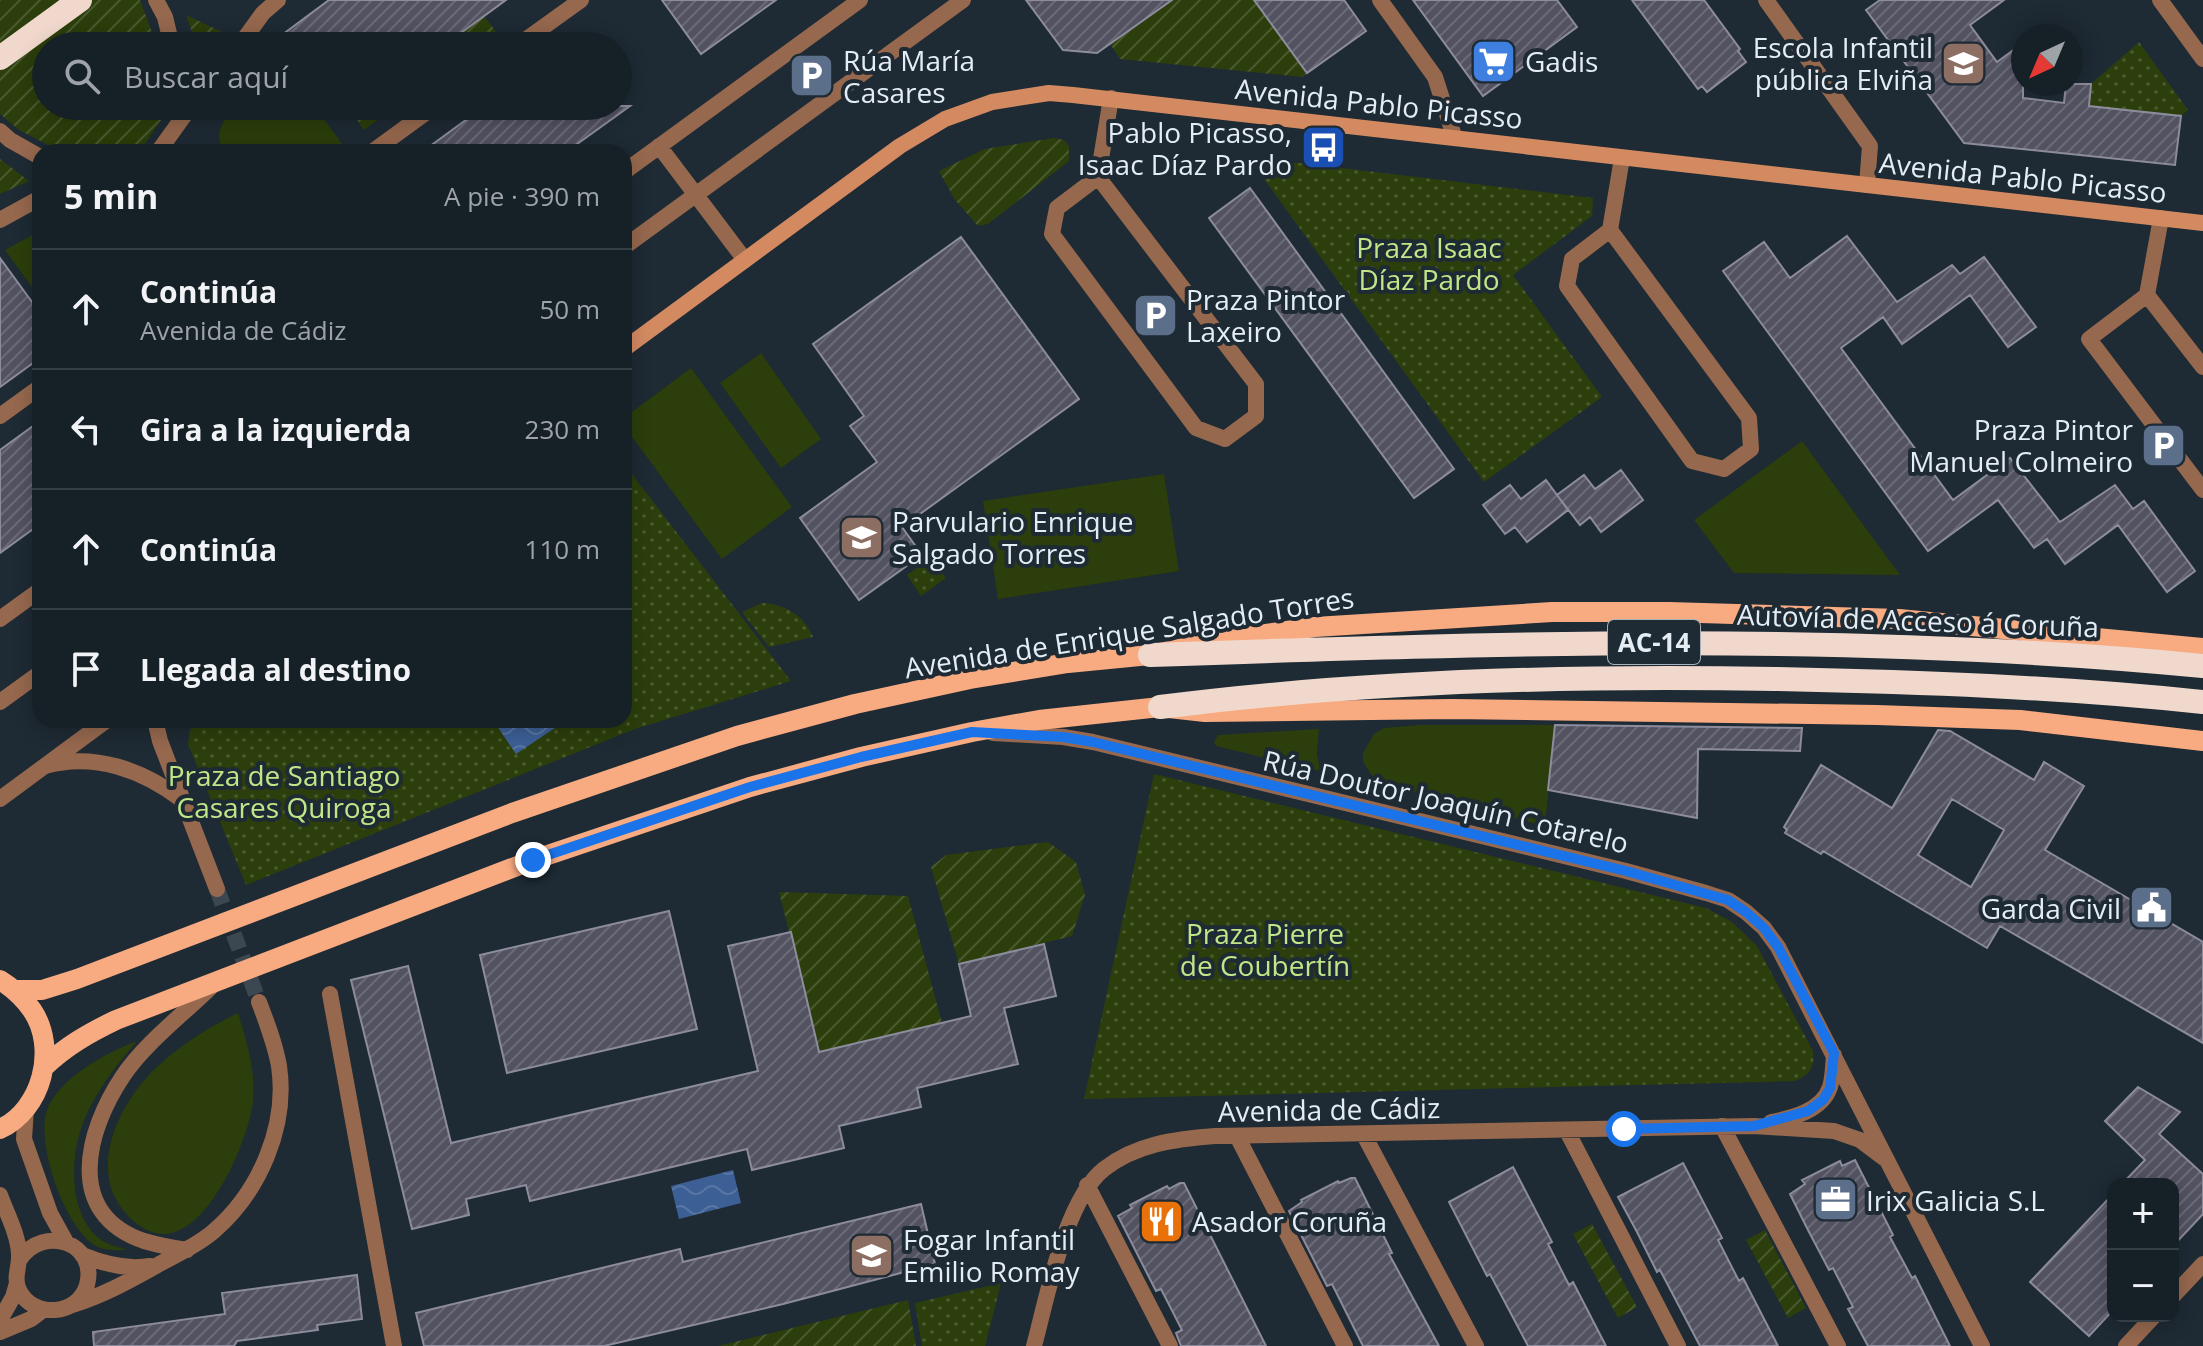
<!DOCTYPE html>
<html lang="es">
<head>
<meta charset="utf-8">
<style>
	:root { --surface:#162027; --page:#1f282f; --text:#f1f3f6; --muted:#9ea3a7; --line:#353e44 }
	body { margin:0; font-family:"Open Sans",sans-serif; background:var(--page); color:var(--text) }
	.controls { position:absolute; right:24px; bottom:24px; display:grid; overflow:hidden; border-radius:16px; box-shadow:0 4px 20px #0003 }
	.controls button { width:72px; height:72px; display:grid; place-items:center; padding:0; border:0; border-bottom:2px solid var(--line); background:var(--surface); color:var(--text); font:40px sans-serif }
	.compass { position:absolute; left:2011px; top:24px; width:72px; height:72px; border-radius:50%; background:var(--surface); box-shadow:0 4px 20px #0003; rotate:224deg }
	.stop { position:absolute; width:24px; height:24px; margin:-18px; border:6px solid #1a73e8; border-radius:50%; background:#fff }
	.stop.end { background:#1a73e8; border-color:#fff; box-shadow:0 2px 8px #0008 }
	.list { margin:0; padding:0; list-style:none }
	h2 { display:flex; justify-content:space-between; align-items:center; height:104px; margin:0; padding:0 32px; font-size:34px }
	h2 small { font-size:26px; font-weight:400; color:var(--muted) }
	.list li { display:grid; grid-template-columns:52px 1fr auto; gap:24px; align-items:center; box-sizing:border-box; height:120px; padding:0 32px; border-top:2px solid var(--line) }
	.list b { display:block; font-size:30px; white-space:nowrap }
	.list p { margin:0; font-size:26px; white-space:nowrap; color:var(--muted) }
	.list em { font-size:26px; font-style:normal; color:var(--muted) }
	.icon { flex:none; width:44px; height:44px; fill:none; stroke:currentColor; stroke-width:2; stroke-linecap:round; stroke-linejoin:round }
	.map { position:relative; flex:none; width:2203px; height:1346px; overflow:hidden }
	.search { position:absolute; background:var(--surface); box-shadow:0 4px 20px #0003; left:32px; top:32px; width:600px; height:88px; display:flex; align-items:center; gap:20px; box-sizing:border-box; padding:0 28px; border-radius:44px; color:var(--muted); font-size:30px }
	.panel { position:absolute; background:var(--surface); box-shadow:0 4px 20px #0003; left:32px; top:144px; width:600px; height:584px; border-radius:24px }
	.map>svg:first-child { display:block }
</style>
</head>
<body>
<div class="map">
<svg width="2203" height="1346" viewBox="0 0 2203 1346">
	<defs>
		<pattern id="park-dots" width="8" height="8" patternUnits="userSpaceOnUse" patternTransform="scale(2)"><rect width="8" height="8" fill="#2c3e0b"/><path d="M2 2h.1M6 6h.1" fill="none" stroke="#4a5a2f" stroke-width="1.8" stroke-linecap="round"/></pattern>
		<pattern id="garden-furrows" width="10" height="10" patternUnits="userSpaceOnUse" patternTransform="scale(2)"><rect width="10" height="10" fill="#2c3e0b"/><path d="M-1 1l2-2M0 10L10 0M9 11l2-2" fill="none" stroke="#4a5a2f"/></pattern>
		<pattern id="water-waves" width="16" height="10" patternUnits="userSpaceOnUse" patternTransform="scale(2)"><rect width="16" height="10" fill="#3c5f95"/><path d="M0 5q4-4 8 0t8 0" fill="none" stroke="#5876a4"/></pattern>
		<pattern id="building-hatch" width="6" height="6" patternUnits="userSpaceOnUse" patternTransform="scale(2)"><rect width="6" height="6" fill="#525261"/><path d="M-1 1l2-2M0 6l6-6M5 7l2-2" fill="none" stroke="#6b6b78"/></pattern>
	</defs>
	<rect width="100%" height="100%" fill="#1e2a34"/>
	<!-- grass -->
	<path fill="#2c3e0b" d="M232,106H314L343,145L334,152H224C213,134 223,123 232,106Z
		M40,231V298L5,250Z
		M761,353L821,439L781,468L720,383Z
		M691,368L792,507L722,559L624,426V418Z
		M1802,441L1900,575L1734,573L1694,520Z
		M1164,474L1179,571L998,599L983,501Z
		M1419,725H1555L1545,826L1377,783L1363,762V753L1374,734L1384,728Z
		M1319,729L1317,753L1320,771L1216,746L1214,743L1218,735Z
		M238,1013C247,1042 256,1071 253,1102C248,1141 208,1237 161,1234C142,1232 127,1217 118,1203C91,1159 123,1098 157,1067C180,1045 209,1027 238,1013Z
		M137,1041C97,1088 66,1132 76,1196C79,1212 87,1230 100,1239C107,1245 119,1247 128,1250C119,1250 106,1251 98,1247C66,1232 35,1143 47,1110C59,1078 107,1052 137,1041Z"/>
	<!-- park -->
	<path fill="url(#park-dots)" d="M2139,42L2188,110L2181,116L2089,106L2091,84Z
		M1248,157L1593,198L1592,216L1513,275L1602,397L1484,482Z
		M624,464L791,681L635,729L246,885L188,744L190,730L197,720H624Z
		M932,557L946,578L921,596L907,575Z
		M762,603C785,604 804,615 813,637L769,647L742,612Z
		M1154,774L1706,908L1732,922L1757,946L1813,1051C1815,1067 1810,1075 1795,1081L1084,1099Z
		M1001,1283L985,1346H922L915,1303Z"/>
	<!-- garden -->
	<path fill="url(#garden-furrows)" d="M0,0H140L157,46H46V106H163L162,119L139,152H62L19,130L0,114Z
		M1167,0H1254L1307,73L1302,77L1120,59L1110,44L1163,6Z
		M186,15L222,32L212,46H197Z
		M484,16L497,33L479,46H443Z
		M361,106H397L364,130L352,113Z
		M1054,138L1064,140L1069,146V161L988,224L978,226L955,200L939,171L985,149Z
		M0,159L29,181L0,194Z
		M1048,842L1076,862L1085,895L1072,936L959,964L931,867L946,855Z
		M779,892L908,896L942,1023L819,1052Z
		M1592,1224L1637,1307L1618,1318L1573,1234Z
		M1765,1230L1806,1308L1788,1318L1746,1240Z
		M908,1300L916,1346H718Z"/>
	<!-- water -->
	<path fill="url(#water-waves)" d="M493,720H567L516,754Z
		M733,1170L741,1203L679,1219L671,1186Z"/>
	<!-- building -->
	<path fill="url(#building-hatch)" stroke="#8d8c9d" stroke-width="2" fill-rule="evenodd" d="M329,0H506L443,46H267Z
		M662,0H776L701,54Z
		M1026,0H1172L1097,53L1063,50Z
		M1254,0H1344L1366,31L1307,73Z
		M1413,0H1557L1577,27L1483,96Z
		M1632,0H1704L1740,49L1738,51L1746,62L1707,92L1702,86L1698,89Z
		M1880,0H2004L1970,25L1997,62L2023,43V98L2064,103L2066,84H2091L2089,106L2181,116L2175,165L1964,143L1866,10Z
		M485,106H630L566,152H422Z
		M1250,188L1454,469L1414,498L1209,218Z
		M1847,236L1897,302L1952,265L1960,274L1984,257L2036,327L2008,347L1970,295L1902,344L1883,317L1841,348L1953,500L2010,458L2060,522L2115,485L2133,509L2144,501L2195,571L2167,592L2118,525L2065,564L2047,539L2034,548L1998,500L1928,551L1723,271L1764,242L1790,278Z
		M961,237L1079,399L902,527L922,555L859,600L800,518L877,462L850,426L864,416L813,344Z
		M0,258L40,313V358L0,387Z
		M40,421V524L0,553V450Z
		M1621,470L1643,500L1601,532L1590,517L1580,525L1557,495L1584,475L1595,489Z
		M1546,480L1568,510L1527,542L1515,527L1505,534L1483,505L1510,485L1521,499Z
		M1555,725L1802,728L1800,751L1698,749L1697,818L1548,790Z
		M1938,730L1950,731L2034,780L2044,762L2084,786L2045,850L2203,942V1043L2000,926L1987,948L1823,851L1821,854L1785,833L1787,830L1784,827L1821,765L1892,808ZM1952,799L2004,830L1971,887L1918,855Z
		M669,911L697,1029L507,1073L480,955Z
		M791,932L819,1052L971,1016L959,964L1044,944L1056,996L1004,1008L1018,1064L917,1088L921,1107L839,1126L844,1148L752,1170L747,1149L530,1201L526,1185L466,1199L469,1215L412,1229L351,980L408,966L451,1143L758,1071L728,946Z
		M2138,1087L2180,1112L2159,1134L2203,1174V1214L2173,1246V1184H2122L2145,1160L2105,1121Z
		M1855,1160L1893,1235L1890,1237L1912,1278L1915,1276L1950,1346H1868L1848,1309L1853,1307L1833,1268L1829,1270L1808,1230L1790,1194L1805,1184L1802,1180L1840,1161L1842,1166Z
		M1683,1163L1722,1238L1718,1240L1739,1281L1743,1278L1778,1346H1700L1660,1270L1657,1272L1637,1232L1618,1197Z
		M1513,1167L1552,1242L1548,1244L1569,1285L1573,1282L1606,1346H1528L1490,1274L1487,1276L1449,1202Z
		M1351,1178H1355L1392,1253L1389,1254L1439,1346H1363L1332,1284L1327,1286L1289,1211L1302,1202L1301,1200L1338,1181L1339,1183Z
		M1180,1183H1184L1266,1346H1181L1176,1333L1182,1330L1161,1289L1156,1291L1118,1216L1132,1208L1130,1205L1167,1186L1169,1189Z
		M2113,1194V1310L2089,1336L2030,1282Z
		M921,1204L935,1264L783,1304L604,1346H424L416,1313L680,1249L683,1262Z
		M357,1275L362,1319L317,1325L318,1330L237,1341L234,1346H94L93,1332L225,1314L222,1293Z"/>
	<g fill="none" stroke-linecap="round" stroke-linejoin="round">
		<!-- street-tunnel -->
		<path stroke="#3c4751" stroke-width="16" stroke-dasharray="16 8" stroke-linecap="butt" d="M217,889L259,1002"/>
		<!-- street -->
		<path stroke="#96684e" stroke-width="16" d="M156,0L165,17L172,46
			M1380,0L1435,77L1454,136
			M1766,0L1870,146L1867,185
			M2160,0L2203,59
			M239,46L263,13L278,0
			M517,46L581,0
			M0,131L10,140L40,157
			M659,146L745,260
			M158,152L191,106
			M372,152L435,106
			M624,172L860,0
			M1098,177L1256,384V416L1225,439L1196,428L1052,234L1057,208Z
			M1098,177L1111,98
			M0,220L40,198
			M1610,230L1749,418L1751,449L1724,469L1692,461L1567,286L1572,259Z
			M1610,230L1622,158
			M624,247L963,0
			M2147,295L2161,218
			M2203,367L2147,295L2089,339L2203,490
			M0,416L40,387
			M0,619L40,590
			M0,702L40,673
			M155,720L160,741L217,889
			M993,733L1063,737L1093,742L1626,871L1706,893L1728,900L1746,912L1764,928L1778,947L1982,1346
			M45,766C94,752 143,770 182,800
			M0,799L107,720
			M330,994L394,1346
			M26,1109L24,1139L50,1213L66,1242
			M1771,1122C1792,1118 1822,1111 1830,1087C1833,1078 1833,1065 1834,1055
			M1722,1126L1838,1346
			M1567,1131L1678,1346
			M1364,1135L1476,1346
			M1237,1136L1345,1346
			M1087,1185L1170,1346
			M0,1195C7,1214 18,1234 19,1254C20,1267 13,1277 19,1290C33,1319 78,1316 87,1285C98,1243 44,1224 20,1259
			M187,1250C173,1248 158,1245 144,1241C64,1214 86,1131 123,1076C145,1043 185,1013 214,984
			M82,1255C104,1264 127,1270 150,1266
			M2173,1296L2203,1264
			M72,1305C102,1296 129,1281 156,1266C175,1255 197,1246 214,1231C259,1192 288,1127 279,1066C275,1044 267,1023 259,1002
			M0,1320L13,1297L17,1283
			M0,1332L31,1319L43,1310
			M1034,1346C1047,1298 1065,1200 1104,1169C1136,1144 1175,1139 1215,1136L1754,1126L1834,1131L1860,1140L1884,1158
			M2126,1346L2154,1316"/>
		<!-- secondary -->
		<path stroke="#d48a61" stroke-width="16" d="M624,349L900,146L945,119L992,102L1049,93L1073,95L2203,223"/>
		<!-- primary -->
		<path stroke="#f8ab81" stroke-width="20" d="M0,980C13,988 23,997 32,1010C58,1048 42,1110 0,1129
			M15,990H42L77,979L512,813L737,736L855,704L970,679L1068,663L1150,655L1223,640L1315,627L1552,612H1669L1899,619L2203,648
			M44,1067C66,1046 89,1033 116,1020L533,860L750,787L861,757L972,732L1039,720L1160,707L1205,712L1452,709L1877,715L2020,720L2203,741"/>
		<!-- highway -->
		<path stroke="#f0d9cc" stroke-width="24" d="M0,58L80,0
			M1150,655C1501,643 1853,632 2203,666
			M1160,707C1364,681 1569,675 1775,679C1918,682 2061,687 2203,702"/>
	</g>
	<g fill="none" stroke-linecap="round" stroke-linejoin="round">
		<!-- route -->
		<path stroke="#1a73e8" stroke-width="10" d="M533,860L750,787L861,757L972,732L1063,737L1093,742L1626,871L1728,900L1746,912L1764,928L1778,947L1834,1053L1830,1088L1823,1100L1808,1111L1754,1126L1624,1129"/>
	</g>
	<!-- icons -->
	<defs>
		<symbol id="supermarket-square" viewBox="-11 -11 22 22"><rect x="-9" y="-9" width="18" height="18" rx="4" fill="#3f7fe0" stroke="#1e2a34"/><path d="M-6-5.5h2.5l.6 2H6L4.5 2H-2.5L-4.4-4H-6ZM-1.5 3.2a1.3 1.3 0 1 0 .1 0ZM3 3.2a1.3 1.3 0 1 0 .1 0Z" fill="#fff"/></symbol>
		<symbol id="school-square" viewBox="-11 -11 22 22"><rect x="-9" y="-9" width="18" height="18" rx="4" fill="#8d6e63" stroke="#1e2a34"/><path d="M0-5L7-2L0 1L-7-2ZM-4 1L0 2.5L4 1V4Q0 6-4 4Z" fill="#fff"/></symbol>
		<symbol id="parking-square" viewBox="-11 -11 22 22"><rect x="-9" y="-9" width="18" height="18" rx="4" fill="#5c6f8a" stroke="#1e2a34"/><path d="M-3.5-5.5H1a3.5 3.5 0 0 1 0 7H-1V5.5H-3.5ZM-1-3.4V-.6H.8a1.4 1.4 0 0 0 0-2.8Z" fill="#fff"/></symbol>
		<symbol id="bus-square" viewBox="-11 -11 22 22"><rect x="-9" y="-9" width="18" height="18" rx="4" fill="#1a4fb4" stroke="#1e2a34"/><path d="M-5-6H5V4H4V6H2V4H-2V6H-4V4H-5ZM-3.5-4V0h7V-4ZM-3.5 1.2v1.5H-2V1.2ZM2 1.2v1.5H3.5V1.2Z" fill="#fff"/></symbol>
		<symbol id="civic-square" viewBox="-11 -11 22 22"><rect x="-9" y="-9" width="18" height="18" rx="4" fill="#5c6f8a" stroke="#1e2a34"/><path d="M-.6-6.5H3V-4.5H.6V-3L4-1V1h2V6H-6V1h2V-1L-.6-3ZM-1.2 2.5V6h2.4V2.5Z" fill="#fff"/></symbol>
		<symbol id="office-square" viewBox="-11 -11 22 22"><rect x="-9" y="-9" width="18" height="18" rx="4" fill="#5c6f8a" stroke="#1e2a34"/><path d="M-6-3h4V-5.5h4V-3h4V5H-6ZM-1-4.5V-3h2v-1.5ZM-6 0V1H6V0Z" fill="#fff"/></symbol>
		<symbol id="restaurant-square" viewBox="-11 -11 22 22"><rect x="-9" y="-9" width="18" height="18" rx="4" fill="#e8710a" stroke="#1e2a34"/><path d="M-5-6h1v4h1v-4h1v4h1v-4h1v5L-1.5 .5V6h-2V.5L-5-1ZM5-6V6H3V1.5H1.5Q1.5-4 5-6Z" fill="#fff"/></symbol>
	</defs>
	<g fill-rule="evenodd">
		<use href="#supermarket-square" x="1468" y="36" width="51" height="51"/>
		<use href="#school-square" x="1938" y="38" width="51" height="51"/>
		<use href="#parking-square" x="786" y="50" width="51" height="51"/>
		<use href="#bus-square" x="1298" y="122" width="51" height="51"/>
		<use href="#parking-square" x="1130" y="290" width="51" height="51"/>
		<use href="#parking-square" x="2138" y="420" width="51" height="51"/>
		<use href="#school-square" x="836" y="512" width="51" height="51"/>
		<use href="#civic-square" x="2126" y="882" width="51" height="51"/>
		<use href="#office-square" x="1810" y="1174" width="51" height="51"/>
		<use href="#restaurant-square" x="1136" y="1196" width="51" height="51"/>
		<use href="#school-square" x="846" y="1230" width="51" height="51"/>
	</g>
	<g text-anchor="middle" dominant-baseline="central" stroke-width="8" stroke-linejoin="round" paint-order="stroke">
		<!-- shield labels -->
		<rect fill="#1e2a34" stroke="#a9b2ba" stroke-width="2" x="1608" y="620" width="92" height="44" rx="6"/>
		<g font-size="26" font-weight="bold" fill="#e5edf4">
			<text x="1654" y="642">AC-14</text>
		</g>
		<!-- poi labels -->
		<g font-size="28" fill="#e5edf4" stroke="#1e2a34" text-anchor="start">
			<text x="1933" y="47" text-anchor="end">Escola Infantil<tspan x="1933" dy="32">pública Elviña</tspan></text>
			<text x="843" y="60">Rúa María<tspan x="843" dy="32">Casares</tspan></text>
			<text x="1525" y="61">Gadis</text>
			<text x="1292" y="132" text-anchor="end">Pablo Picasso,<tspan x="1292" dy="32">Isaac Díaz Pardo</tspan></text>
			<text x="1186" y="299">Praza Pintor<tspan x="1186" dy="32">Laxeiro</tspan></text>
			<text x="2133" y="429" text-anchor="end">Praza Pintor<tspan x="2133" dy="32">Manuel Colmeiro</tspan></text>
			<text x="892" y="521">Parvulario Enrique<tspan x="892" dy="32">Salgado Torres</tspan></text>
			<text x="2121" y="908" text-anchor="end">Garda Civil</text>
			<text x="1866" y="1200">Irix Galicia S.L</text>
			<text x="1192" y="1221">Asador Coruña</text>
			<text x="903" y="1239">Fogar Infantil<tspan x="903" dy="32">Emilio Romay</tspan></text>
		</g>
		<!-- street labels -->
		<g font-size="28" fill="#e5edf4" stroke="#1e2a34">
			<text transform="translate(1379 103) rotate(6)">Avenida Pablo Picasso</text>
			<text transform="translate(2023 177) rotate(6)">Avenida Pablo Picasso</text>
			<text transform="translate(1918 620) rotate(2)">Autovía de Acceso á Coruña</text>
			<text transform="translate(1129 632) rotate(-9)">Avenida de Enrique Salgado Torres</text>
			<text transform="translate(1446 801) rotate(13)">Rúa Doutor Joaquín Cotarelo</text>
			<text transform="translate(1329 1109) rotate(-1)">Avenida de Cádiz</text>
		</g>
		<!-- park labels -->
		<g font-size="28" fill="#c0e688" stroke="#1e2a34">
			<text x="1429" y="247">Praza Isaac<tspan x="1429" dy="32">Díaz Pardo</tspan></text>
			<text x="284" y="775">Praza de Santiago<tspan x="284" dy="32">Casares Quiroga</tspan></text>
			<text x="1265" y="933">Praza Pierre<tspan x="1265" dy="32">de Coubertín</tspan></text>
		</g>
	</g>
</svg>
<div class="controls">
<button>+</button>
<button>−</button>
</div>
<svg class="compass" viewBox="-18 -18 36 36"><path d="M0-13l5 13h-10z" fill="#e53935"/><path d="M0 13l5-13h-10z" fill="#9ea3a7"/></svg>
<div class="stop" style="left:1624px;top:1129px"></div>
<div class="stop end" style="left:533px;top:860px"></div>
<div class="search"><svg class="icon" aria-label="search" viewBox="0 0 24 24"><circle cx="10" cy="10" r="6"/><path d="M15 15l6 6"/></svg>Buscar aquí</div>
<section class="panel">
<h2>5 min<small>A pie · 390 m</small></h2>
<ul class="list">
<li><svg class="icon" aria-label="ahead" viewBox="0 0 24 24"><path d="M12 20V5M6 11l6-6 6 6"/></svg><div><b>Continúa</b><p>Avenida de Cádiz</p></div><em>50 m</em></li>
<li><svg class="icon" aria-label="left" viewBox="0 0 24 24"><path d="M17 20v-9H6M10 6l-5 5 5 5"/></svg><div><b>Gira a la izquierda</b></div><em>230 m</em></li>
<li><svg class="icon" aria-label="ahead" viewBox="0 0 24 24"><path d="M12 20V5M6 11l6-6 6 6"/></svg><div><b>Continúa</b></div><em>110 m</em></li>
<li><svg class="icon" aria-label="arrive" viewBox="0 0 24 24"><path d="M6 21V4h12l-3 4 3 4H6"/></svg><div><b>Llegada al destino</b></div></li>
</ul>
</section>
</div>
</body>
</html>
